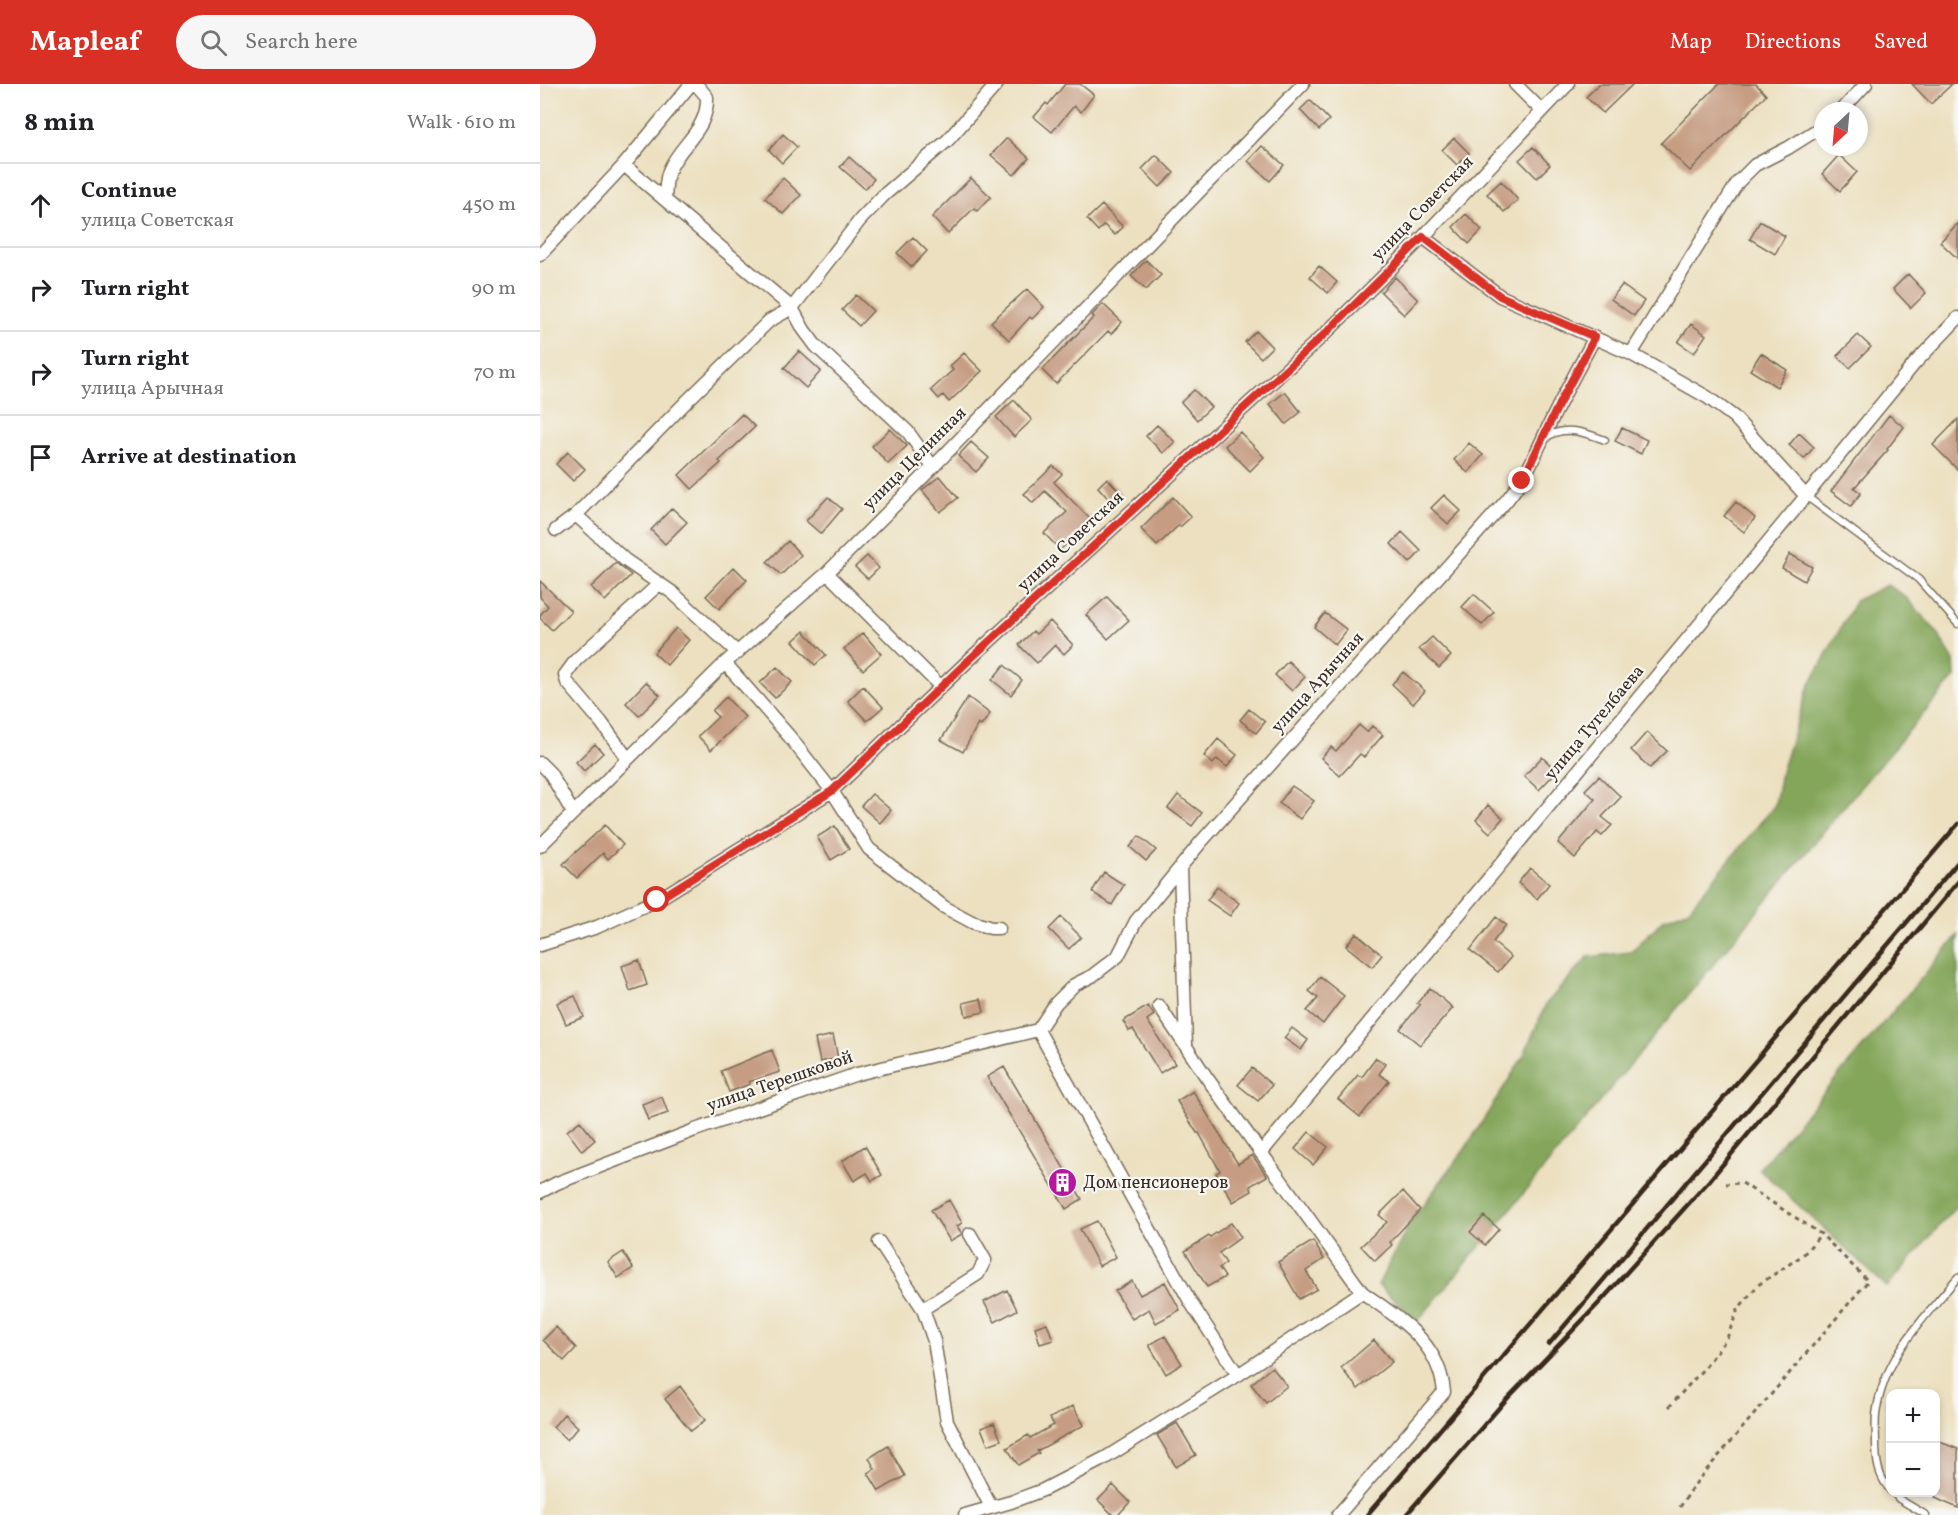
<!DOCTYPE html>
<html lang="en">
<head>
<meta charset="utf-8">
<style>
	:root { --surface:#fff; --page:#f6f6f6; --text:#202124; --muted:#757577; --line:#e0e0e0; --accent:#d93025 }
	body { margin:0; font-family:Vollkorn,serif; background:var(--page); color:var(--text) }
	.controls { position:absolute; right:18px; bottom:18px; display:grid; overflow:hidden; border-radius:12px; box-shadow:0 3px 9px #0003 }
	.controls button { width:54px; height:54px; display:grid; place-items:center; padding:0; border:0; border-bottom:2px solid var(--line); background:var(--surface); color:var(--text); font:30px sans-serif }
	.compass { position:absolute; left:1274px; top:18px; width:54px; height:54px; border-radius:50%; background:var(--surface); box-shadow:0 3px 9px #0003; rotate:206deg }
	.stop { position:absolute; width:18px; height:18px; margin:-14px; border:4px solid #d93025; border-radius:50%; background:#fff }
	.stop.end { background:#d93025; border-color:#fff; box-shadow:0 2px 6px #0008 }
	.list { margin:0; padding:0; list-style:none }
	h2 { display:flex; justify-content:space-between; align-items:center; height:78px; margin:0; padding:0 24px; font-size:26px }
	h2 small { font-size:20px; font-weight:400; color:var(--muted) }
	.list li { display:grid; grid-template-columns:39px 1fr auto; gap:18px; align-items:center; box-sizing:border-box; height:84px; padding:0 24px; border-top:2px solid var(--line) }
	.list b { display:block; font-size:22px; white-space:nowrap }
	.list p { margin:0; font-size:20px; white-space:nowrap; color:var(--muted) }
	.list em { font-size:20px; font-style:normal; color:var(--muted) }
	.icon { flex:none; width:33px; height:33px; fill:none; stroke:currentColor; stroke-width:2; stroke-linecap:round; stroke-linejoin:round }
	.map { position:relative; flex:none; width:1418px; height:1431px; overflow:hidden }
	header { display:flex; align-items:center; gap:36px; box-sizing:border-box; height:84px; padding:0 30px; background:var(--accent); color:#fff }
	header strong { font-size:28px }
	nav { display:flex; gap:33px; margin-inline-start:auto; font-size:21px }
	.search { width:420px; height:54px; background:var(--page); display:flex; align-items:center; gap:15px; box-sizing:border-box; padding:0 21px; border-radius:33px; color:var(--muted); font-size:22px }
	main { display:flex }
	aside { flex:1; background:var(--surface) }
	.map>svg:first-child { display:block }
</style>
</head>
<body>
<header>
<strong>Mapleaf</strong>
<div class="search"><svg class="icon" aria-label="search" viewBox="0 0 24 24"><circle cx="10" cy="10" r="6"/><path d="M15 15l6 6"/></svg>Search here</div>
<nav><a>Map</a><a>Directions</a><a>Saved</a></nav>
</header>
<main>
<aside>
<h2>8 min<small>Walk · 610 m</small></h2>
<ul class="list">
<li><svg class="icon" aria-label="ahead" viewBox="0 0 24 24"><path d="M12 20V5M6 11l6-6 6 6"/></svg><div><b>Continue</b><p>улица Советская</p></div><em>450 m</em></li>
<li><svg class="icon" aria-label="right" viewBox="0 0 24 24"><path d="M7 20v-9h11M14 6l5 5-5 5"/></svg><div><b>Turn right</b></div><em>90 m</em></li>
<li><svg class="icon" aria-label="right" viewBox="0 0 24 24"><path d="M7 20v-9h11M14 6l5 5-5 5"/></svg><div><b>Turn right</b><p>улица Арычная</p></div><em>70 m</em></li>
<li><svg class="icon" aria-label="arrive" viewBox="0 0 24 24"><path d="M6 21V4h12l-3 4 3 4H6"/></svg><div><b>Arrive at destination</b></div></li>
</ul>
</aside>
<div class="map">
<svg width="1418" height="1431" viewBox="0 0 1418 1431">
	<rect width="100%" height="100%" fill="#f6f6f2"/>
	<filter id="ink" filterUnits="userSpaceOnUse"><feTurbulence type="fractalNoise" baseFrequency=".0167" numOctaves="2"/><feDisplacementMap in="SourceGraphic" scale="12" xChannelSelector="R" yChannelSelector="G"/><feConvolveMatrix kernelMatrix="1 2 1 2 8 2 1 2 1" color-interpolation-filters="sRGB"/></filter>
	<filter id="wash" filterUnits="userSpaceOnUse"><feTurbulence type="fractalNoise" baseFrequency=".008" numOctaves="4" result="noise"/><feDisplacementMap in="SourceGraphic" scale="24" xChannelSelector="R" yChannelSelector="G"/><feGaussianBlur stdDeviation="1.35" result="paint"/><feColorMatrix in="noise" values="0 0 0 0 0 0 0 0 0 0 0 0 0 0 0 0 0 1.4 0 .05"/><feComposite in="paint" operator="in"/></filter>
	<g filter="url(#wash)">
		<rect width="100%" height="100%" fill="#ece0c0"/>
		<!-- forest -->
		<path fill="#84a65a" stroke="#60683c" stroke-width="1.5" d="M1347,501L1365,512L1396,547L1414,577L1415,593L1313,712L877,1238L838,1201L870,1139L927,1062L983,973L1006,920L1048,873L1091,868L1123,836L1149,825L1235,721L1241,688L1268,604L1316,516Z
			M1418,851V1120L1347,1203L1219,1085Z"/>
		<g id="blocks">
			<!-- building -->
			<path fill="#c69d83" d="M525,0H540L554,11L541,28L534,22L512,48L494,33L506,19L508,21Z
				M1059,0H1093L1063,29L1046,13Z
				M1179,0H1216L1226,11L1150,87L1121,59Z
				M1372,0H1412L1391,20Z
				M770,16L789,36L779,46L760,26Z
				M243,50L257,63L242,79L229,66Z
				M467,54L489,74L474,91L451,71Z
				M914,54L929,69L917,81L902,66Z
				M722,62L744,81L730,97L708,77Z
				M993,63L1010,81L997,94L979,76Z
				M616,71L634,89L620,103L602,85Z
				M1299,71L1317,88L1300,107L1282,90Z
				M309,73L334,95L325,105L300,83Z
				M243,94L261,111L243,130L225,114Z
				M431,94L451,113L437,127L434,124L408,150L392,133Z
				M961,97L978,116L964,128L947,110Z
				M562,121L583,143L575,151L564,141L558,147L547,135Z
				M926,130L942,146L929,160L913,143Z
				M1220,137L1245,152L1235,170L1210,155Z
				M1418,139V175L1400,158Z
				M373,153L387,167L372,183L357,169Z
				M606,176L621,191L606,206L591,192Z
				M779,182L797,198L788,209L770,193Z
				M1368,190L1386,209L1371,224L1353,205Z
				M855,193L878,216L864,231L841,208Z
				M1082,201L1104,217L1094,232L1071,215Z
				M487,205L504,223L492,235L490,233L469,256L451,238Z
				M316,211L333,227L319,242L302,226Z
				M563,220L582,238L571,250L568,247L516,300L502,286L554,233L552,231Z
				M1151,240L1166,251L1154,269L1138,258Z
				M716,247L732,263L721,274L705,258Z
				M1318,251L1331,263L1310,284L1297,272Z
				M259,267L281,287L266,304L244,284Z
				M424,269L442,287L409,318L403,311L399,315L391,306L413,286L410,282Z
				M1221,269L1247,286L1237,303L1210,286Z
				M654,306L671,323L657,336L641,318Z
				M745,308L761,328L746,340L730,320Z
				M474,316L492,336L474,353L456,333Z
				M202,330L215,343L179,377L181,379L152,405L139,391Z
				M1349,331L1364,343L1347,365L1348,366L1314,404L1321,409L1311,422L1291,407Z
				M1418,335V386L1393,361Z
				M617,341L635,358L623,369L606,352Z
				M1082,344L1107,356L1101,370L1075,357Z
				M350,345L367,362L348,380L332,362Z
				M700,348L724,373L710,387L685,362Z
				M1259,349L1274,363L1264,375L1249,361Z
				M431,358L449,374L436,388L418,372Z
				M929,359L943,371L928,389L914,376Z
				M28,368L45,385L33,397L16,380Z
				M513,382L522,390L514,398L552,437L520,466L504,449L527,428L505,407L493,419L484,410Z
				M400,392L418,414L400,428L382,406Z
				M567,394L582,410L572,419L558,403Z
				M904,411L921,427L908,440L891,424Z
				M288,413L302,425L281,450L266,437Z
				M633,413L651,433L640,443L639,441L617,462L601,445Z
				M1196,418L1215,434L1204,448L1184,432Z
				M132,424L147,438L125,460L111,446Z
				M862,448L881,467L870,479L851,460Z
				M248,457L261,471L241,491L227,478Z
				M1250,470L1272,483L1264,497L1242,484Z
				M327,472L339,484L328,495L315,483Z
				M76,479L91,491L65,517L51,503Z
				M194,483L207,496L179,525L166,512Z
				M0,497L31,527L12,546L0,534V531L8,522L0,513Z
				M934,510L954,528L942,541L922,523Z
				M567,513L589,536L568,555L546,531Z
				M785,529L807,546L795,561L774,543Z
				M510,537L533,561L524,570L515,561L497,579L479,561L493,547L496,550Z
				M136,544L149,556L127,581L114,569Z
				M264,547L286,571L275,581L253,557Z
				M323,549L341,570L323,586L304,565Z
				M892,553L911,572L899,584L879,565Z
				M748,577L765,593L752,607L735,591Z
				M464,581L482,596L471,611L452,596Z
				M237,583L252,598L235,614L220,599Z
				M863,588L885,607L873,620L852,600Z
				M106,598L120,611L99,632L86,619Z
				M323,602L343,623L327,637L308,617Z
				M186,613L205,633L171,666L158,652L178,633L172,627Z
				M428,613L450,630L441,642L438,640L423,668L401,656Z
				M709,625L725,638L716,649L700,636Z
				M819,641L827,648L832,642L843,651L824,673L820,670L800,692L781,674L791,663L796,667Z
				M1107,648L1127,667L1110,684L1091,666Z
				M678,655L697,671L687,683L677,675L673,680L664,672Z
				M55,660L63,669L44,687L36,678Z
				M1002,673L1017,687L999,706L984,692Z
				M1059,692L1081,713L1062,733L1072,741L1062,752L1057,748L1035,774L1018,759L1055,715L1045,706Z
				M752,702L774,717L760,735L739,719Z
				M332,710L351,726L340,739L321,722Z
				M638,711L662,729L652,742L628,724Z
				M948,721L963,734L950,749L936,736Z
				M65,741L83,761L68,775L63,769L37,794L23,780Z
				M295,742L309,765L291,776L277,753Z
				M599,752L616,766L606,777L590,763Z
				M990,784L1009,800L997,815L978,799Z
				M564,788L584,801L572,821L552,808Z
				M677,803L699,819L690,832L667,816Z
				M521,833L541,853L529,865L509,845Z
				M956,833L966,841L953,858L971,873L958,888L930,866Z
				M816,849L842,871L832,883L806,862Z
				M99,876L107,901L90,907L82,882Z
				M780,893L804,912L783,940L767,927L778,914L769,907Z
				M890,904L913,924L880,961L860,945L880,921L877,919Z
				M35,912L44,933L26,940L17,919Z
				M441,915L444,928L426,932L423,919Z
				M608,922L614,931L607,936L635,980L620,989L593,945L589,947L583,937Z
				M752,944L768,956L761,966L744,954Z
				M293,951L298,974L280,978L275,955Z
				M232,966L240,988L209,998L210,1000L189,1008L181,987Z
				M836,974L846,980L839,990L849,997L820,1033L798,1015L818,991L822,993Z
				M464,983L542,1115L526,1125L447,993Z
				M712,984L732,1001L718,1017L698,1001Z
				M653,1007L698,1080L712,1071L727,1092L710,1102L712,1107L693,1118L676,1089L680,1087L659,1049H657L637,1017Z
				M122,1013L128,1029L108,1036L102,1020Z
				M40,1037L55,1056L42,1067L27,1047Z
				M769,1048L788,1063L773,1081L755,1065Z
				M325,1062L342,1091L332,1097L327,1089L314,1097L302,1077Z
				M863,1107L880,1126L850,1158L852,1161L835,1177L821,1162L847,1138L839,1131Z
				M409,1116L422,1139L417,1142L422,1150L410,1157L391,1126Z
				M944,1132L959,1145L945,1161L930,1148Z
				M557,1137L576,1173L559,1182L540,1145Z
				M691,1139L701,1153L679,1169L686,1179L679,1184L685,1193L667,1203L645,1167L669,1152L670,1153Z
				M773,1157L784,1175L766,1187L777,1205L759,1215L738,1178Z
				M83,1168L93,1184L78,1194L68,1178Z
				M592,1197L600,1211L625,1198L640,1226L616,1239L609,1225L592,1235L575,1207Z
				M467,1206L477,1226L455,1238L444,1218Z
				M507,1239L513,1256L500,1260L495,1243Z
				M16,1243L36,1264L24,1277L3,1256Z
				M625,1252L642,1280L626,1290L609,1261Z
				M834,1256L852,1278L818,1305L801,1284Z
				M732,1283L747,1302L726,1319L711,1300Z
				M140,1302L165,1336L151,1347L125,1315Z
				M533,1322L544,1341L497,1367L499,1369L478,1381L467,1364L488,1351L490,1354L514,1341L510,1334Z
				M24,1330L38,1343L27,1356L13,1343Z
				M454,1339L461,1356L448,1361L441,1344Z
				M637,1339L656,1371L636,1383L617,1351Z
				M1395,1356L1418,1365V1424L1395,1414Z
				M348,1362L365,1392L339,1407L328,1389L335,1385L329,1374Z
				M573,1401L590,1418L578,1431H573L558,1416Z"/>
		</g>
	</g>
	<g filter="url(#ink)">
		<use href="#blocks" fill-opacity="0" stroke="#796a57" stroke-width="1.5"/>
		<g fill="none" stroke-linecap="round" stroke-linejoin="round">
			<defs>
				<path id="lane" d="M1007,353C1025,341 1046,349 1065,356
					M1266,412L1378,495L1418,540
					M1350,1406C1338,1392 1336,1377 1336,1359C1336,1350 1335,1340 1336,1331C1343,1274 1383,1235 1418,1193
					M1353,1408L1359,1415L1386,1431"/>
				<path id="street" d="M975,0L1002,27
					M1301,27L1326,0
					M84,81L252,224L264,246L276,262L368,348L393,383
					M125,116C126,107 125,96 129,87C140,59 168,48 167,13L156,0
					M883,153L960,212L1091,270L1167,313L1194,333L1266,412
					M0,171L84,81L151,0
					M1091,270L1198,98L1215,81L1248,64L1283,42
					M36,431L85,476L133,509L198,569
					M16,446L36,431L149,315L229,237L252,224L320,136L344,111L408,56L457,0
					M287,489L401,603
					M185,579L249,652L292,707L329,765L404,823L432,838L451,844H459
					M88,675L61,638L27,598L25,591L36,576L119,500
					M0,679L10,689L33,729
					M0,762L185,579L287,489L393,383L763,0
					M640,784L646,962
					M0,861L57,843L117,816L292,707L429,576L788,247L883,153L1028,0
					M619,922L667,994L822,1208
					M498,946L516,919L534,901L552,892L578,872L596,837L661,758L967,416C989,389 997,366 1012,335C1025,308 1040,281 1055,253
					M498,946L651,1219L698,1291
					M721,1069L1266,412L1375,279L1418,234
					M0,1108L17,1099L155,1046L317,990L498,946
					M339,1158L383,1225L394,1257L407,1337L451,1423
					M383,1225L438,1190L445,1176L430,1150
					M425,1431L471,1418L503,1406L565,1374L698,1291L822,1208C860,1236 899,1257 904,1308L798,1431"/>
			</defs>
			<!-- lane casing -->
			<use href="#lane" stroke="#796a57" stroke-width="9"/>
			<!-- street casing -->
			<use href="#street" stroke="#796a57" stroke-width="15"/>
			<!-- path -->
			<path stroke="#796a57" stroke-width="3" stroke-dasharray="4.5 4.5" stroke-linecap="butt" d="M1129,1323L1166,1282L1187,1254L1198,1225L1218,1201L1263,1171L1281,1150
				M1140,1423L1158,1396L1328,1197L1281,1150L1202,1099L1186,1100"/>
			<!-- lane -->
			<use href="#lane" stroke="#fff" stroke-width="6"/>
			<!-- street -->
			<use href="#street" stroke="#fff" stroke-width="12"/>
			<!-- rail -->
			<path stroke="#3b2a1e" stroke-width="4.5" d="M1009,1260L1418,778
				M827,1431L1418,740
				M866,1431L964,1318L1060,1218L1169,1097L1418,798"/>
		</g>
	</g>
	<g fill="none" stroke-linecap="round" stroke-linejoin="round" filter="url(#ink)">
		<!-- route -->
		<path stroke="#d93025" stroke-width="8" d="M117,816L292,707L429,576L788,247L883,153L960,212L1055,253L1019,320L982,397"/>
	</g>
	<!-- icons -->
	<defs>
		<symbol id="building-disc" viewBox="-11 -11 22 22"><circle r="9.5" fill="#b5179e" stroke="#f6f6f2"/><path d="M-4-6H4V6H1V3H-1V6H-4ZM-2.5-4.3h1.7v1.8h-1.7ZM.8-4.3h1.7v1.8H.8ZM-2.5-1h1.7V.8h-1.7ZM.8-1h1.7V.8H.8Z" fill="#fff"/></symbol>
	</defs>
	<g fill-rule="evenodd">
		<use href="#building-disc" x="506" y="1082" width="33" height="33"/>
	</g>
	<g text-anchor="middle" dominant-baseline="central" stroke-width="4.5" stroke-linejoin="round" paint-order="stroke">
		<!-- street labels -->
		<g font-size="18" fill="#3b2a1e" stroke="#f6f6f2">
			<text transform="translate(883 125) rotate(-46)">улица Советская</text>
			<text transform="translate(375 375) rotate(-45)">улица Целинная</text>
			<text transform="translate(531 458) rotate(-43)">улица Советская</text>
			<text transform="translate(778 599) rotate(-48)">улица Арычная</text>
			<text transform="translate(1055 639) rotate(-50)">улица Тугелбаева</text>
			<text transform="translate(240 998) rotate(-19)">улица Терешковой</text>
		</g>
		<!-- poi labels -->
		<g font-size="18" fill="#3b2a1e" stroke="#f6f6f2" text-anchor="start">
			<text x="543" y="1099">Дом пенсионеров</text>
		</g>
	</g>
</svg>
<div class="controls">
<button>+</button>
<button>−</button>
</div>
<svg class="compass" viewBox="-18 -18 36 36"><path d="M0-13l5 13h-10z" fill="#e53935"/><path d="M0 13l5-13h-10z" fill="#757577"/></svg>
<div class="stop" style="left:117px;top:816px"></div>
<div class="stop end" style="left:982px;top:397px"></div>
</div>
</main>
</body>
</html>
